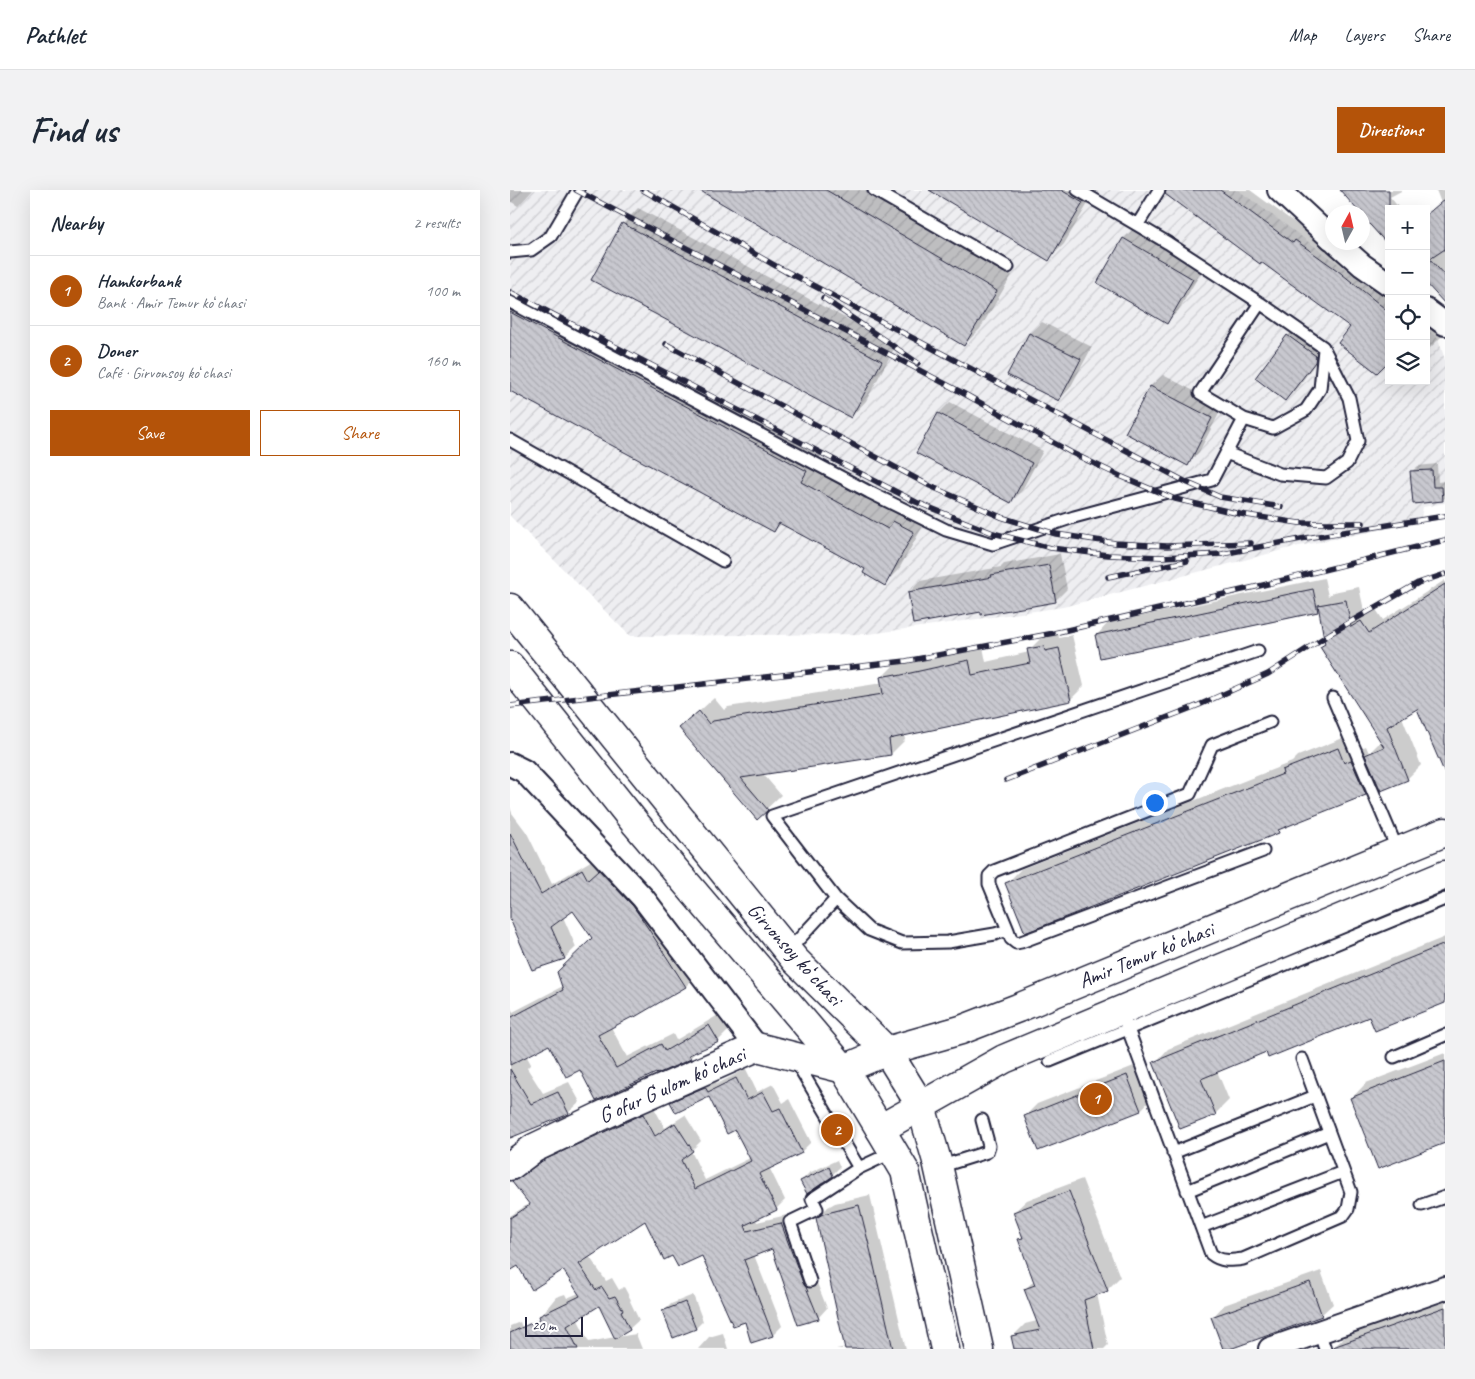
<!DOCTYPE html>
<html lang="en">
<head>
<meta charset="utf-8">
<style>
	:root { --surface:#fff; --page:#f2f2f3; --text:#1f2937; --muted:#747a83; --line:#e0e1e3; --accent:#b45309 }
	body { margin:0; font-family:Caveat,sans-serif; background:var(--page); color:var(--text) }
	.controls { position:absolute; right:15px; top:15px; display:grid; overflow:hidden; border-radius:0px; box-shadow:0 5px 20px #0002 }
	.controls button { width:45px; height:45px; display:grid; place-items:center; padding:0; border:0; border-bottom:1px solid var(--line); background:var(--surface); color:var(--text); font:25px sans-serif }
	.compass { position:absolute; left:815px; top:15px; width:45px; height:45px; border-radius:50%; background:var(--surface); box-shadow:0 5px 20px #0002; rotate:8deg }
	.scale { position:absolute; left:15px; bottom:12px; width:58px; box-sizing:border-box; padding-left:5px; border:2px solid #22223b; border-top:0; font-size:14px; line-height:18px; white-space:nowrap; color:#22223b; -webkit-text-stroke:4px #fff; paint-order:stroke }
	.you { position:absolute; left:644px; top:612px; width:18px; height:18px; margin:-12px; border:4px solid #fff; border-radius:50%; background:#1a73e8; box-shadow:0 0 0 8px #1a73e833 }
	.badge { display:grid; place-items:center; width:32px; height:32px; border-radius:50%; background:var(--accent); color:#fff; font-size:16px; font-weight:700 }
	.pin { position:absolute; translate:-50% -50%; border:2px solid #fff; box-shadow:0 1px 5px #0006 }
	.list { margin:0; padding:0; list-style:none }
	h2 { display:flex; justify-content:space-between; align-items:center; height:65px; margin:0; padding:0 20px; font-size:21px }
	h2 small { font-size:16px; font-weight:400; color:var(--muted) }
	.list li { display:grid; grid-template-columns:32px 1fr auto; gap:15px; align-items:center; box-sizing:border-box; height:70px; padding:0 20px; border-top:1px solid var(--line) }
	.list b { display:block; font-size:19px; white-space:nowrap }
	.list p { margin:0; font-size:16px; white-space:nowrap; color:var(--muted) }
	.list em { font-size:16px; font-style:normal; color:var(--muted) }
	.actions { display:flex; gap:10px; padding:15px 20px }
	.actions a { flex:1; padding:11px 0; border:1px solid var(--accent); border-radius:0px; text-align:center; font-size:18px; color:var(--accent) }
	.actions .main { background:var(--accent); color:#fff }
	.icon { flex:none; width:28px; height:28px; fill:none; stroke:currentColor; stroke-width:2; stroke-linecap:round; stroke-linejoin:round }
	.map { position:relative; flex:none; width:935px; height:1159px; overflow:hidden; border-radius:0px }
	header { display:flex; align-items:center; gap:30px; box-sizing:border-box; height:70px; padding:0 25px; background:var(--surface); border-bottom:1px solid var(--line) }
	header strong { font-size:24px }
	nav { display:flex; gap:28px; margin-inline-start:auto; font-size:18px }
	.intro { display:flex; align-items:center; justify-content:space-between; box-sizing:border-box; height:120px; padding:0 30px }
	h1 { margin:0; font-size:35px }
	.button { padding:12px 22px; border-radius:0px; background:var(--accent); color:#fff; font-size:18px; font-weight:700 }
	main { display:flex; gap:30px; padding:0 30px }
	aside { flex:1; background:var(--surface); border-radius:0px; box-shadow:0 5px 20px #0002 }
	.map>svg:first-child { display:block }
</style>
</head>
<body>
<header>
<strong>Pathlet</strong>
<nav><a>Map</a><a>Layers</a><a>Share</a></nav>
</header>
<div class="intro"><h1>Find us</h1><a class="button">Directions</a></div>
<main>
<aside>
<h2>Nearby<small>2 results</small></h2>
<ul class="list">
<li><span class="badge">1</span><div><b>Hamkorbank</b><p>Bank · Amir Temur koʻchasi</p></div><em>100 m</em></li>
<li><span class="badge">2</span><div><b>Doner</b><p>Café · Girvonsoy koʻchasi</p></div><em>160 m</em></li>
</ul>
<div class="actions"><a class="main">Save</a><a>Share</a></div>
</aside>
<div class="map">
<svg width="935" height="1159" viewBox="0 0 935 1159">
	<defs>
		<pattern id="industrial-furrows" width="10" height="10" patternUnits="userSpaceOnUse" patternTransform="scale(1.25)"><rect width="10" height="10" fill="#eeeef1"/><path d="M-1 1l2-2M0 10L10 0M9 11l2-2" fill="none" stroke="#ccccd0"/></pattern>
		<pattern id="building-back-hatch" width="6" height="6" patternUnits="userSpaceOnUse" patternTransform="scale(1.25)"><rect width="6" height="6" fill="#c8c8cf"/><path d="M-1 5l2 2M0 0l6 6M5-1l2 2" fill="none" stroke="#acacb3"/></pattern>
	</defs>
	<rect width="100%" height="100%" fill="#fff"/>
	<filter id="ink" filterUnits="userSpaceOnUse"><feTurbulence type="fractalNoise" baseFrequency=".02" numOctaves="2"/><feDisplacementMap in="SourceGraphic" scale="10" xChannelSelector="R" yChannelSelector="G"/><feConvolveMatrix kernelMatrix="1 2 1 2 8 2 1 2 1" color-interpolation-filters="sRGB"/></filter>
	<g filter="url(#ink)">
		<!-- industrial -->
		<path fill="url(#industrial-furrows)" d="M0,0H728L879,111V191H916V139L928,148L935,170V313L913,317L910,332L784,357L553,417L359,444L120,446L0,326Z"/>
		<!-- shadow -->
		<path fill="#0003" fill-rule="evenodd" d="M0,0H23L8,16L0,11Z
			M191,0H357L502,85L470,139L454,155Z
			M422,0H586L554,54L539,69Z
			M658,0H740L796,41L799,38L879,100V154L842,136Z
			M831,0H893L880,7L890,19L852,22Z
			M926,0H935V105L916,92V26L931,13Z
			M128,18L386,155L356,211L341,227L113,34Z
			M625,37L694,77L668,121L657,132L614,49Z
			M0,100L311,266L305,277L418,327L389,379L374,394L357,378L272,333L264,341L0,200Z
			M532,132L582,157L560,198L549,210L499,184L520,143Z
			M790,134L817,154L816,159L787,198L775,210L746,188L778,146Z
			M924,137L932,146L916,162V141Z
			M653,185L713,216L689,262L677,274L617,243L641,196Z
			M440,212L533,261L512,300L500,312L408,263L429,223Z
			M927,274L928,292L935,291V308L932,310L901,282L908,276Z
			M550,364L557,399L546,410L472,420L399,403L410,391L491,377L494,374Z
			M814,388L818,406L823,402L849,397L855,425L865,418L873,430L935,390V583L907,517L892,527L911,575L897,589L868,591L855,604L773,637L768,642L497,693L511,679L782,572L788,566L843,544L849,559L856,556L859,563L871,551L811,458L816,452L810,419L807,421L587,445L598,433Z
			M548,442L549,448L562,445L574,496L560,510L394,544L395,550L381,564L253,584L271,605L247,628L171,538L204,508L214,520L218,517L372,493L371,488L385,474L400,470L401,472L473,457L476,472L519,462V460L533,446Z
			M0,617L2,623L17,643L42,694L84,669L90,680L101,670L187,785L176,796L123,827V825L101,837L117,867L163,844L166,850L210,824L220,839L208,851L188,860L180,868L147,883L70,879L39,853L16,865L21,874L17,878L33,903L59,892L70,912L58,923L19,939L0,949V816L3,822L53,796L83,748L64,720L53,727L66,757L55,768L0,726Z
			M935,747V811L860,825L757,861L707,881L719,910L705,924L645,873L658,859Z
			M935,863V952L841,909L856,893Z
			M629,874L642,908L631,920L528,960L515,926L527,914Z
			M236,879L247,902L263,894L273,913L279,909L301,952L291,962L259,977L275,1010L266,1019L246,1029L247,1032L281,1024L302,1084L305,1088L317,1118L308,1128L262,1058L244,1065L272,1136L263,1145L242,1152L235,1130L193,1065L163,1064L136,1030L79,1066L96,1091L102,1088L109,1100L114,1097L121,1110L120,1111L129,1130L119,1139L107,1147L126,1144L132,1159H52L30,1127L46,1107L55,1104L57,1108L69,1103L53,1078L8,1075L0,1080V1026L20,1013L4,992L13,982L20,979L43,962L143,916L155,938L175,925L191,951L181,961L195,990L240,968L226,938L199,905L162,912L171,903L205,888L207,894ZM89,1114L105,1147L79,1152L67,1128Z
			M327,970L330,977L322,985L291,991L299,983Z
			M572,989L610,1087L598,1099L587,1104L598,1155L594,1159H505L503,1146L515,1134L527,1131L515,1099L525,1090L509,1050L513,1046L504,1022L517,1010Z
			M360,1005L396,1159H326L336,1157L307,1028L318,1017L325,1013Z
			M811,1081L823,1114L811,1125L714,1159L703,1127L714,1115Z
			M183,1105L193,1131L186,1138L153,1122L161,1114Z
			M935,1108V1159H824V1157L839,1143Z
			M10,1132L20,1159H0V1136Z
			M213,1143L218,1159H188L199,1147Z"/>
		<!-- building -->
		<path fill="url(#building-back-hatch)" stroke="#22223b" d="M189,0H316L487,101L454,156Z
			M419,0H551L573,13L539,71Z
			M656,0H710L783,53L785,50L827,80L879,122V171L867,183L828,153L840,137L751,72L750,74L655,4Z
			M830,0H879V56L852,26V22H849Z
			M935,9V59L920,69L935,86V114L916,93V25Z
			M112,33L372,171L341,228L81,90Z
			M613,48L683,89L657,134L587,93Z
			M0,122L297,281L291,292L378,339L383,331L404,342L375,396L353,383L355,379L269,333L264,342L0,201Z
			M519,143L571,169L549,211L497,185Z
			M777,145L806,166L805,172L775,211L745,188Z
			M640,196L702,228L678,276L615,243Z
			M428,223L522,273L501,313L406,263Z
			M922,280L923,297H932L933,311L903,314L900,281Z
			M539,375L546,412L471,425V422L403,434L398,402L482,387L481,385Z
			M935,394V584L907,519L877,537L898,590L871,601L855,565L874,557L810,457L815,454L808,415L836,410L841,437L851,431L859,443Z
			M803,399L808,422L590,468L585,445Z
			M534,456L535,461L549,458L561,511L379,549L381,565L231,588L258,620L247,630L169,538L189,521L199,534L203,531L373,504L370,487L386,484L387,486L459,470L462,485L520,473L517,459Z
			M828,558L834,573L841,570L856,605L768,640L769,643L515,743L495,693L773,584L772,580Z
			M0,643L31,704L72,679L78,690L89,680L123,716L134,732L176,797L123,828L122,827L88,845L106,878L151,854L155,861L199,835L209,852L179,865L181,869L147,884L146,883L86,911L70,880L56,887L39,855L0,875V828L53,800L47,782L82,748L63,721L41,737L55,769L22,780L0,729Z
			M935,754V813L865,841L859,827L758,868L756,862L691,889L706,925L670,939L643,872Z
			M935,871V953L868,979L840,908Z
			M0,879L21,914L48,902L59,924L0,948Z
			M617,885L631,921L528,961L514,926Z
			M226,888L237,910L253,902L263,921L270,918L292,963L249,984L267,1020L235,1035L237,1041L271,1033L293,1093L296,1097L309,1129L288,1135L262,1059L234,1070L263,1146L241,1153L235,1132L223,1136L192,1066L168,1077L162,1066L154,1070L135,1031L69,1074L86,1100L92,1097L99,1108L105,1106L113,1120L111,1121L120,1140L105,1149L89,1116L57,1136L68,1159H0V1143L30,1129L29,1126L70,1106L53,1080L22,1100L8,1076L0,1081V1028L20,1015L2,992L9,988L32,971L133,924L145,946L165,933L183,961L171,970L185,999L241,971L225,940L217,944L199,907L166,923L160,912L195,897L198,902Z
			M319,977L323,986L297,1004L290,991Z
			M559,1001L598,1101L574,1110L584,1159H504L501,1146L530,1140L514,1099L525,1095L508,1049L513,1048L503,1022Z
			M349,1015L361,1063L383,1159H335L306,1028L313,1024Z
			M800,1092L812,1126L720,1159H713L701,1127Z
			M175,1112L186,1139L163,1148L152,1121Z
			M935,1117V1159H823V1157Z"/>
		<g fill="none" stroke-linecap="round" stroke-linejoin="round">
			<defs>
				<path id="service" d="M364,0L498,77
					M568,0L658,53L750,113L813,157L839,208L848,251L837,273L816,288L770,284L716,263
					M628,34L649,0
					M0,62L21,60L41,46L68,0
					M0,112L359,302L436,340L483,354L564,327L702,290L734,229L690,203L750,113
					M734,229L763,238L796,220L810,199L814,159
					M0,250L213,371
					M823,508L888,661
					M326,709L359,740L392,753L438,752L485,744L498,740L479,694V686L484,681L680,604L702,555L760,532
					M498,740L501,749L506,753L511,752L753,661
					M278,761L326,709L262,626L748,461
					M611,820L701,1064C711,1072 720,1071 733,1069L833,1026L838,1019L841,1002L792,869
					M884,867L935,845
					M285,870L349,978
					M540,871L935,709
					M663,963L805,906
					M429,977L477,962L479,956L472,930
					M677,1001L819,943
					M912,1015L935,1007
					M691,1037L833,982
					M300,1091L280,1032L307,1019L302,1009L349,978L383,962
					M809,1142L815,1159"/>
				<path id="minor" d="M769,0L822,49
					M826,52L852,75L879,94
					M916,120L935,134
					M0,574L14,581L133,708L247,857
					M760,1159L935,1098"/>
				<path id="tertiary" d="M0,976L24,958L104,920L247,857L334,879"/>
				<path id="secondary" d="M411,916L427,971L469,1159
					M370,939L395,981L435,1159"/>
				<path id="primary" d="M0,418L285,770L377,861L411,916
					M0,476L126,634L334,879L370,939L494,869L935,685
					M334,879L377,861L451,840L508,818L935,642"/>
			</defs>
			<!-- service casing -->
			<use href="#service" stroke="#22223b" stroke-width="15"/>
			<!-- minor casing -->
			<use href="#minor" stroke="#22223b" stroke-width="26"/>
			<!-- tertiary casing -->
			<use href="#tertiary" stroke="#22223b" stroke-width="31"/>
			<!-- secondary casing -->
			<use href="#secondary" stroke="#22223b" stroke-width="31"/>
			<!-- primary casing -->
			<use href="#primary" stroke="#22223b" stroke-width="31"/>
			<!-- service -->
			<use href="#service" stroke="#fff" stroke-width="11"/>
			<!-- minor -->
			<use href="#minor" stroke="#fff" stroke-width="22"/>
			<!-- tertiary -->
			<use href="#tertiary" stroke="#fff" stroke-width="28"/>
			<!-- secondary -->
			<use href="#secondary" stroke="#fff" stroke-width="28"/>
			<!-- primary -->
			<use href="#primary" stroke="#fff" stroke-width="28"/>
			<defs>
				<path id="rail" d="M66,0L449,201L562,263L610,286L665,309L730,324L789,333H853
					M133,0L278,83
					M272,79L678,293L710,307L771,317
					M0,102L406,312L483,343L541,358L598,365L652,367L712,364L796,348L935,326
					M313,108L408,173
					M156,154L420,296L491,327L546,344L605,353L657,356L741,353
					M598,387L677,371
					M0,516L396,471L544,443L745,397L935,350
					M496,590L689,515L758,484L821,443L908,393L935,384"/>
			</defs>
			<!-- rail casing -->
			<use href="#rail" stroke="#22223b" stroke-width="5.5"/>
			<!-- rail -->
			<use href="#rail" stroke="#fff" stroke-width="4" stroke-dasharray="11" stroke-linecap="butt"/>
		</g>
	</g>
	<g text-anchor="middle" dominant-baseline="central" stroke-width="5" stroke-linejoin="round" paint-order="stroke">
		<!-- street labels -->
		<g font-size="21" fill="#22223b" stroke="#fff">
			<text transform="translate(285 764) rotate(48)">Girvonsoy koʻchasi</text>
			<text transform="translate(636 765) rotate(-22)">Amir Temur koʻchasi</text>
			<text transform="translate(162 895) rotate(-24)">Gʻofur Gʻulom koʻchasi</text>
		</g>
	</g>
</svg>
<div class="controls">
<button>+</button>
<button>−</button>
<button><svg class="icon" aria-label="locate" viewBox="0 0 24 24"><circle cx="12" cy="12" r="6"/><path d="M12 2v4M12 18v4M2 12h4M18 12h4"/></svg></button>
<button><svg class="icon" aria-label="layers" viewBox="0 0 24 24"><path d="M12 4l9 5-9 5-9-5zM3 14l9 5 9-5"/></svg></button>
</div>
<svg class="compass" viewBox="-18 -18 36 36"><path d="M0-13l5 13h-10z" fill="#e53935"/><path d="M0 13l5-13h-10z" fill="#747a83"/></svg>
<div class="scale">20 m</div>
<div class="you"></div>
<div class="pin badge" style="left:586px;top:909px">1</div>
<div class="pin badge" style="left:327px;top:940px">2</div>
</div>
</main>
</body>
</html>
